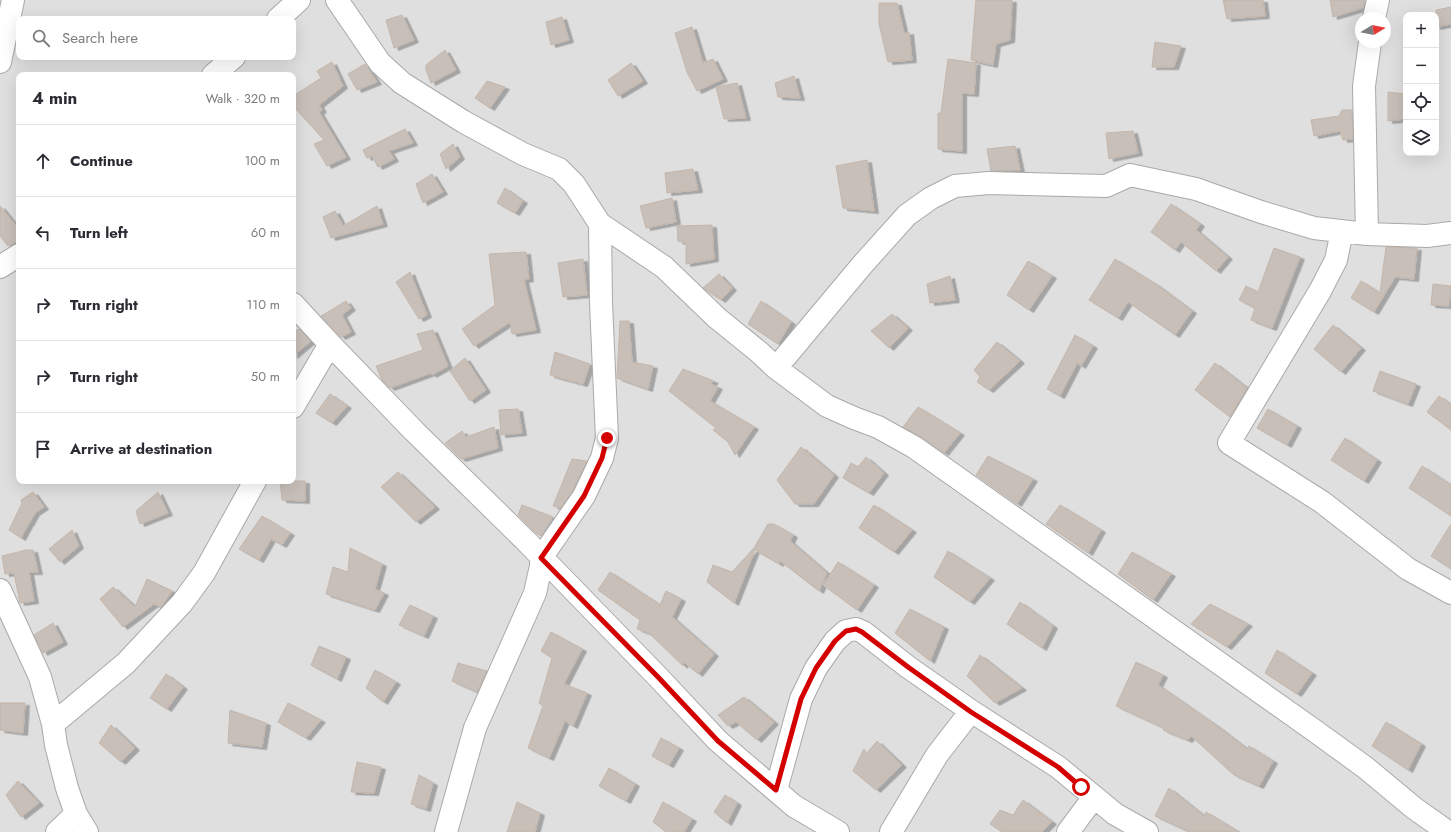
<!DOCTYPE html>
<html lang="en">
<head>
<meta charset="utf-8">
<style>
	:root { --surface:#fff; --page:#f7f7f7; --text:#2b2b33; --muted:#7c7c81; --line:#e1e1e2 }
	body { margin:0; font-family:Jost,sans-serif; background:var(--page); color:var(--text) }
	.controls { position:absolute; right:12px; top:12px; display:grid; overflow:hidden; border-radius:8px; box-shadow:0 4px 16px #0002 }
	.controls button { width:36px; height:36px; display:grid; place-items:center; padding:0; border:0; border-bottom:1px solid var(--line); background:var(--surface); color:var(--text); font:20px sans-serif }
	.compass { position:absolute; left:1355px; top:12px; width:36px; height:36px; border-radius:50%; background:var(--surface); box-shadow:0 4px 16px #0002; rotate:80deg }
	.stop { position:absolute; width:12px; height:12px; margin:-9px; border:3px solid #d40000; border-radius:50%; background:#fff }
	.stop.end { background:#d40000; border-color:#fff; box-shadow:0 1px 4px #0008 }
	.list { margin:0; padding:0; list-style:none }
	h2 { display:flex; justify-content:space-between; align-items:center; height:52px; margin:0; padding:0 16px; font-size:17px }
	h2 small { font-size:13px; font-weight:400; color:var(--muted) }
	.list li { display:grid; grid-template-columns:26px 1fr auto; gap:12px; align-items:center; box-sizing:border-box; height:72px; padding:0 16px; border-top:1px solid var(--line) }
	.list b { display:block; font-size:15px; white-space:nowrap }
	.list em { font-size:13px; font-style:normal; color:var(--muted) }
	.icon { flex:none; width:22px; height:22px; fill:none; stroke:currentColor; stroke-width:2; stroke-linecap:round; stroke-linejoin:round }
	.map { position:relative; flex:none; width:1451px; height:832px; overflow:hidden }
	.search { position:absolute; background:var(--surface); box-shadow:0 4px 16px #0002; left:16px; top:16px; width:280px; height:44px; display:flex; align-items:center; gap:10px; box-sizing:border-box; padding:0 14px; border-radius:8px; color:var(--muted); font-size:15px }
	.panel { position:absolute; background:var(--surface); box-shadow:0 4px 16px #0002; left:16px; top:72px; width:280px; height:412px; border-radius:8px }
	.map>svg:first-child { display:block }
</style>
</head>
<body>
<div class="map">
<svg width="1451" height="832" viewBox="0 0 1451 832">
	<defs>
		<filter id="shadow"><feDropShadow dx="4.5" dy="2.5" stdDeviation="0" flood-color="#0004"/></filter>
	</defs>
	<rect width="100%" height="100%" fill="#f2efe9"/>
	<!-- residential -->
	<path fill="#e0dfdf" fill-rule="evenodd" d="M0,0H1451V832H0ZM1406,15H1436V153H1406ZM1361,18H1385V42H1361ZM19,19H293V57H19ZM19,75H293V481H19Z"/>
	<!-- building -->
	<path fill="#c7bfb8" stroke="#c4b6ab" filter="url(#shadow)" d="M976,0H1012L1010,40L996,44L993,65L971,60Z
		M1223,0H1263L1265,16L1227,19Z
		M1330,0H1365L1363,8L1333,17Z
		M879,3H897L904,33L909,32L912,60L888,62L879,24Z
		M1451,7V24L1436,27V10Z
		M402,15L414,40L394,48L386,20Z
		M562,17L569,40L551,45L546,22Z
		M692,27L703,63L713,59L723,79L697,91L687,72L675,33Z
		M1155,42L1181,46L1174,67H1152Z
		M445,50L456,70L431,83L426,70V65Z
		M948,59L976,63L974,94L962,93V151L938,149V113H941Z
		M332,62L343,86L319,105L322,110L319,112L346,157L327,166L314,144L324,140L293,106V96L321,78L317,71Z
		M631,63L643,81L618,96L608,80Z
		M365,64L377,82L357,90L348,74Z
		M794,76L800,98L778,97L775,83Z
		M487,81L505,87L490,108L475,98Z
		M737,83L746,118L724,119L716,87Z
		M1388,92L1406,94V119L1388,121Z
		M1342,110H1352L1353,139L1343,140L1340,131L1314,136L1311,120L1339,116Z
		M405,129L413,143L389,151L394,159L378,167L372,156L367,158L363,150Z
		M1133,131L1138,153L1109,159L1106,133Z
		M453,144L460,157L446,169L440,154Z
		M1015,146L1020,170L991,171L987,149Z
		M867,160L874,211L843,208L836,166Z
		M693,169L698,190L667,193L665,173Z
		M432,174L443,192L423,203L416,184Z
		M505,188L523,201L515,213L497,203Z
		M672,198L676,222L646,228L640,206Z
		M1171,204L1200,224L1196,230L1228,257L1216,271L1181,242L1175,250L1151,232Z
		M0,206L19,229V240L8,246L0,236Z
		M377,206L383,224L331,238L323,217L335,211L343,226Z
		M712,225L714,259L686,264V243L678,241L677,226Z
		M1386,247L1417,248L1414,279L1395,277L1374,312L1351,298L1361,281L1380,293Z
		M1274,248L1300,257L1272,328L1251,320L1255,308L1239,300L1246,286L1258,292Z
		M526,252L529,279L524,280L536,330L512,334L510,322L474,346L462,329L495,305L489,254Z
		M583,259L587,295L563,297L558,263Z
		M1115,259L1157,285L1192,311L1175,335L1128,302L1118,318L1089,300Z
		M1028,261L1052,276L1029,310L1007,295Z
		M410,272L427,315L419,319L396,282Z
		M719,274L732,288L721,300L703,288Z
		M950,276L955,300L930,303L927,284Z
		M1433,284L1451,286L1449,306L1431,305Z
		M346,301L351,308L342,315L351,332L341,337L321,316Z
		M761,301L791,322L778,344L748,324Z
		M892,314L908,328L889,348L871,331Z
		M620,321H629L632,362L653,366L648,389L617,378Z
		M1333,325L1361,348L1341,372L1314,349Z
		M299,329L311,341L293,356V332Z
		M433,330L448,366L432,375L431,373L390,388L382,380L376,366L423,350L417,334Z
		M1075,335L1093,346L1081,366L1077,363L1060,396L1047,389Z
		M997,342L1020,361L989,390L977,382L980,377L974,370Z
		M555,352L590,364L583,384L550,375Z
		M465,358L486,390L470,401L450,371Z
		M1215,363L1247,388L1230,417L1195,390Z
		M683,369L714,381L711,384L718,387L710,401L754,427L735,455L728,442L713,430L716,428L669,391Z
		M1380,371L1416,384L1408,404L1373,391Z
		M330,394L347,406L332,423L316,413Z
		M1439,396L1451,405V430L1427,412Z
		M918,407L960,433L944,453L921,437L903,427Z
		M518,409L522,433L501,435L499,410Z
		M1268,409L1297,426L1287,445L1257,428Z
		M494,427L498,448L461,459L445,443L462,431L466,437Z
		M1345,438L1377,460L1364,481L1331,460Z
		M801,447L834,475L814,504H795L777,480Z
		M988,456L1033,479L1017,504L976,475Z
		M866,457L884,473L869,493L843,478L851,463L858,467Z
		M572,459L587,461L573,490L561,508L553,506Z
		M1422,466L1451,485V516L1409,488Z
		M398,472L435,507L416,522L381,487Z
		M280,481H305V501L282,500Z
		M33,492L44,507L35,513L29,524L28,523V525L21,538L9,530L22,503L21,500Z
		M158,492L168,513L140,524L136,511Z
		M522,505L553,517L541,536L536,533L518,515Z
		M874,505L912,530L894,552L859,528Z
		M1060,505L1101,530L1088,553L1046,524Z
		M262,516L290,533L282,545L271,539L259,560L239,549Z
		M768,524H774L793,535L790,541L827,573L819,591L780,561L779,564L755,550L734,603L707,582L713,565L732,572L754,548Z
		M1451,524V569L1431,556Z
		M72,530L79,546L60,562L49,549Z
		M350,548L382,564L375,589L384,593L375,610L326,594L333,567L348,572Z
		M26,550H33L38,572H29L34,601L20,603L14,573L5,574L2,556Z
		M948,551L990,578L970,602L934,577Z
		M1132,552L1171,574L1153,600L1118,574Z
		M838,562L874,585L857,610L823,585Z
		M610,572L660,605L666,591L681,599L672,617L714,654L698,674L684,662L683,666L649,633L637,629L640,620L598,590Z
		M147,579L172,591L161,607L154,604L123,627L100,599L113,587L135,607Z
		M1020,602L1053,626L1042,648L1007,624Z
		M1210,604L1248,624L1227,647L1191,624Z
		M410,605L433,616L424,636L399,625Z
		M910,609L944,627L930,661L895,633Z
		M53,623L63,642L43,653L34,635Z
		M551,632L582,649L564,684L587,693L573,726L565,721L549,758L528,748L543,706L539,703L552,658L541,651Z
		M319,646L346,657L337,679L311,665Z
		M1277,650L1312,673L1297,694L1265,673Z
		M980,655L1022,688L995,703L967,676Z
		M1136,662L1163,675L1158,685L1217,726L1247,749L1249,746L1273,761L1259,786L1234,775L1191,736L1188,740L1163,730L1164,728L1116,706Z
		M458,663L487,671L477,692L452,681Z
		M375,670L396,682L383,702L366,688Z
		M166,674L183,687L167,709L150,698Z
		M744,697L774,722L757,740L736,722L728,726L718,715Z
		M0,703H25L23,733L0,730Z
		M288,703L321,720L306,738L278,722Z
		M230,710L266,723L262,747L228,743Z
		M1386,722L1421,744L1408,770L1372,746Z
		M111,725L135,748L121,762L99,743Z
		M661,738L679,748L669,765L652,756Z
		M877,741L902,765L876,790L853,771L864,749L867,753Z
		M357,762L381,767L374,793L351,792Z
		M609,768L635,784L626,801L599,786Z
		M419,775L433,783L426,809L411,804Z
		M18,781L39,803L21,817L6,795Z
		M1169,788L1204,816L1206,812L1239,832H1190L1155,816Z
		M725,795L737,803L727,823L714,812Z
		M1023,800L1052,822L1042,832H1002L990,824L1000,810L1013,815Z
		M517,802L540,813L535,832H507Z
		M663,802L692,819L684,832H666L653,822Z"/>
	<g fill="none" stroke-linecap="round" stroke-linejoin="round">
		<defs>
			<path id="minor" d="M337,0L380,63L402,83L464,122L523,154L559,169L574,184L600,224L601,303L607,438L602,458L584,496L541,558V566L535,593L475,728L446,832
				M1374,18L1378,0
				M278,19L299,0
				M0,62L13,0
				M213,75L234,57
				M600,224L664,267L717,318L759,352L776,368L827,406L854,418L878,427L914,447L1315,731L1366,768L1414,808L1448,832
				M1342,231L1336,260L1320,291L1229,443L1322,502L1408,569L1451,593
				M1367,234L1364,86L1370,42
				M0,267L19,255
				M293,304L330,344L414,431L526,541L658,677L718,741L794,806L838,832
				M776,368L863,264L907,215L931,198L955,186L989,183L1106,186L1130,175L1196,189L1261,212L1314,228L1367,234L1427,236L1451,233
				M293,407L330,344
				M0,590L40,677L53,724L56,745L67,788L76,814L87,832
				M53,724L126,663L182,603L204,573L255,481
				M776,790L801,699L816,668L835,641L846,631L856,629L863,632L908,667L971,711L1058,767L1115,814L1147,832
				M57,832L76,814
				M891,832L937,755L971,711
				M1068,832L1094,797"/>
		</defs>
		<!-- minor casing -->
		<use href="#minor" stroke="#a9a9a9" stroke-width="24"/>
		<!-- minor -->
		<use href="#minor" stroke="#fff" stroke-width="22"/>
	</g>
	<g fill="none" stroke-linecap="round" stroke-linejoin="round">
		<!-- route -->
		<path stroke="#d40000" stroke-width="5" d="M607,438L602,458L584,496L541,558L658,677L718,741L776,790L801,699L816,668L835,641L846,631L856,629L862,632L908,667L971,712L1058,767L1081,787"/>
	</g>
</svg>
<div class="controls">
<button>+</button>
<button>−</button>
<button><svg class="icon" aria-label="locate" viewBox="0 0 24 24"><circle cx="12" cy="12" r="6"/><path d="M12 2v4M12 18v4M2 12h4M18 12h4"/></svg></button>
<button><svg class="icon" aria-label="layers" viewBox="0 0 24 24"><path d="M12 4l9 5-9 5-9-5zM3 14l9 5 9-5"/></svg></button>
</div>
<svg class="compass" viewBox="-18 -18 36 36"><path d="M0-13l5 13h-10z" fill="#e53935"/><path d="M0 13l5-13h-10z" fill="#7c7c81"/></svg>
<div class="stop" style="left:1081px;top:787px"></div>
<div class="stop end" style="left:607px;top:438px"></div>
<div class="search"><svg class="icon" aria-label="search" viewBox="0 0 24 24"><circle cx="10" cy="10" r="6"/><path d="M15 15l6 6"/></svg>Search here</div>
<section class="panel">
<h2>4 min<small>Walk · 320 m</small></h2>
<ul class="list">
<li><svg class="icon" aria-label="ahead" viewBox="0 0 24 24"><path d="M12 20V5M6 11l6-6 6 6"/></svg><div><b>Continue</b></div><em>100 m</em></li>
<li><svg class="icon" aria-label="left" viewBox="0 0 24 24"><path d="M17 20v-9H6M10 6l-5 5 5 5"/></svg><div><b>Turn left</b></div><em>60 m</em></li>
<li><svg class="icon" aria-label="right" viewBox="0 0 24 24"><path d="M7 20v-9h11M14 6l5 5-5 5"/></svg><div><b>Turn right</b></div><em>110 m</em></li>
<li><svg class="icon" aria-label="right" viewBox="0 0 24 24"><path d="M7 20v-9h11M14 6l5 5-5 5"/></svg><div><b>Turn right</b></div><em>50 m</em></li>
<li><svg class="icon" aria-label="arrive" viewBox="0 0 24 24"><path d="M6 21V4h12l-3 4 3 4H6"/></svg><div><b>Arrive at destination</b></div></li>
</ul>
</section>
</div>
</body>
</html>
